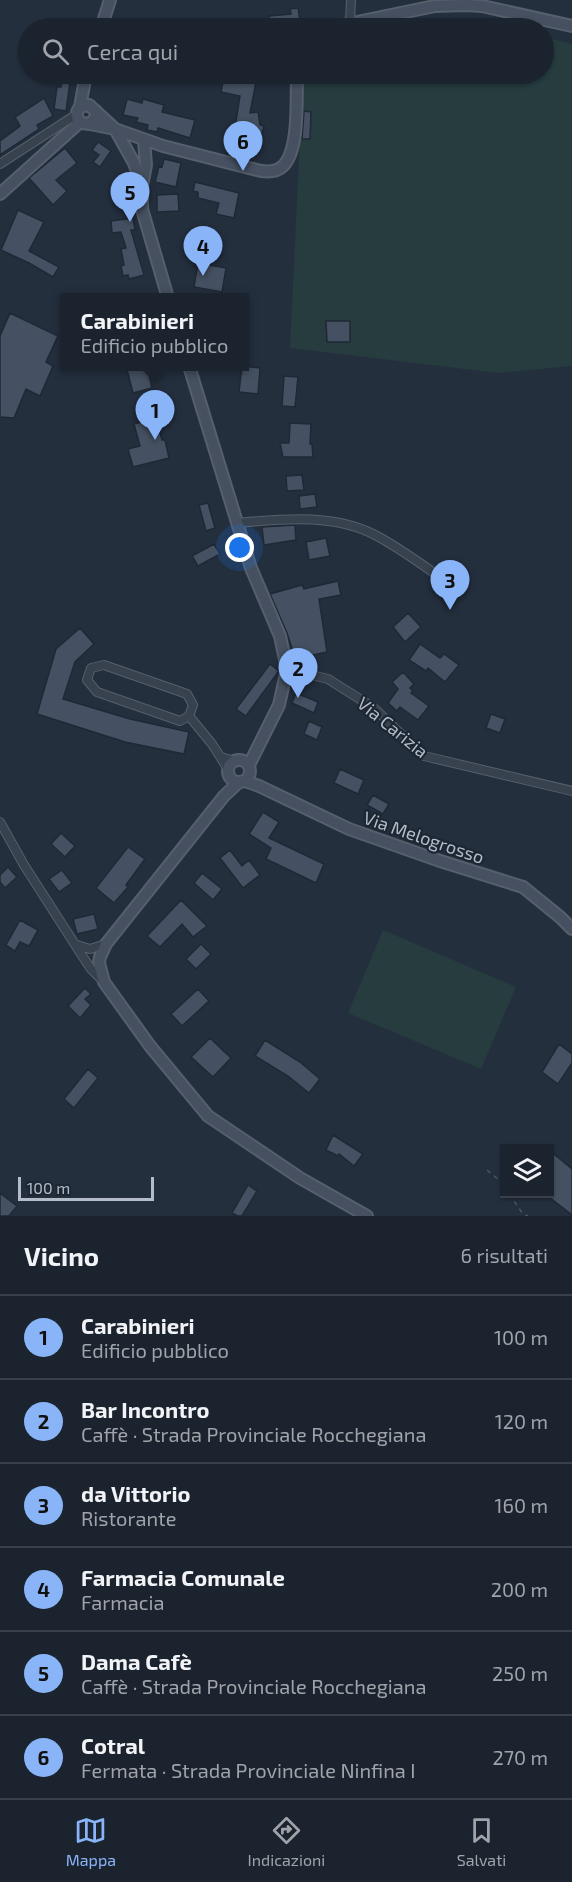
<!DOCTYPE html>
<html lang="it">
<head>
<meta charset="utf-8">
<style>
	:root { --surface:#1b232e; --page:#242b36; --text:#f1f3f6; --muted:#a0a4aa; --line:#39404a; --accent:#8ab4f8 }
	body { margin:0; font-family:"Exo 2",sans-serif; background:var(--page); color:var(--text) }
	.controls { position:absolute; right:18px; bottom:18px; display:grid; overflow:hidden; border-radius:0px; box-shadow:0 2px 4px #0004 }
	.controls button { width:54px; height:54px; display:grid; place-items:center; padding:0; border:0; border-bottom:2px solid var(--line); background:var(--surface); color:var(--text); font:30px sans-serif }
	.scale { position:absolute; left:18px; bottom:15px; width:136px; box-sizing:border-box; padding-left:6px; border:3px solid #b4bcc9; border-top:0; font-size:16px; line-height:21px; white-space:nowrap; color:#b4bcc9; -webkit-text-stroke:4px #1d2633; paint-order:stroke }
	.you { position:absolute; left:240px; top:548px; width:21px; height:21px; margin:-15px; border:4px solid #fff; border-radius:50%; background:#1a73e8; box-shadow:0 0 0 9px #1a73e833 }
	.badge { display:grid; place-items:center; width:39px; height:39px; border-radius:50%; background:var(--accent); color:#111; font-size:20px; font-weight:700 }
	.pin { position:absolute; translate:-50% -50px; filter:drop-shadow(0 2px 3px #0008) }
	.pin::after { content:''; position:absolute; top:32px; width:21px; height:18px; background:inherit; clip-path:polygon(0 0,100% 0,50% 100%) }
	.popup { position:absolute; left:60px; top:293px; width:189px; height:78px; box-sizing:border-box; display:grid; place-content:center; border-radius:0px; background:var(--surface); filter:drop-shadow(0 2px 4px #0005); font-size:20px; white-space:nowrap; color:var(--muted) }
	.popup b { font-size:22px; color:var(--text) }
	.popup::after { content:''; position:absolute; left:50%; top:100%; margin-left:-12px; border:12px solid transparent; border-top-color:var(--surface) }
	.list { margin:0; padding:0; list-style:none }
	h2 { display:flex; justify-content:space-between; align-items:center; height:78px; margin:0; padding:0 24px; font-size:26px }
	h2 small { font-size:20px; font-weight:400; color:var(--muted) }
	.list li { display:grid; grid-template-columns:39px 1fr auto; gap:18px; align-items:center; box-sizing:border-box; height:84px; padding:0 24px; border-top:2px solid var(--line) }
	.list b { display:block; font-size:22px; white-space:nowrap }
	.list p { margin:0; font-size:20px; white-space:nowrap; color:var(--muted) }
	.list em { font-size:20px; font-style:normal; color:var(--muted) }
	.icon { flex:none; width:33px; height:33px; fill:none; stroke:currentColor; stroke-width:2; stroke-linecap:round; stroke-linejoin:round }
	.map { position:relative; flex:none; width:572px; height:1216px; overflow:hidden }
	.search { position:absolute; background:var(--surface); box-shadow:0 2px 4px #0004; left:18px; right:18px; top:18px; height:66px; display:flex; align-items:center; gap:15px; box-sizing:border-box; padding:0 21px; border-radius:33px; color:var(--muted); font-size:22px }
	.sheet { height:582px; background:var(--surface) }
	nav { display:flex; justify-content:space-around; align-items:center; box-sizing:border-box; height:84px; border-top:2px solid var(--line); background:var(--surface); font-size:16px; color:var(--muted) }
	nav a { display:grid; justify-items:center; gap:3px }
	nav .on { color:var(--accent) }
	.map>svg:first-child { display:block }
</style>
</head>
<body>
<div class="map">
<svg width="572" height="1216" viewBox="0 0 572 1216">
	<rect width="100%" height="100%" fill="#242f3e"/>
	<!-- green -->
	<path fill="#263c3f" d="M544,37L572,44V366L498,373L290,348L303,74H544Z
		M383,930L516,987L481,1069L348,1013Z"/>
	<!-- building -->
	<path fill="#455162" stroke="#1f2835" stroke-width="1.5" d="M298,8L300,22L279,24V28H262V21L269,20V16L291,14L290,9Z
		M63,74L71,75L66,111L54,109L57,87H61Z
		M224,76L256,82L250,113L258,112L260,125L264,126L262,134H259L254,157L231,152L240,96L221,92Z
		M44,98L53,116L37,125L39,129L0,155V141L20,126L15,117Z
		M127,99L142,103L143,99L164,105L162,112L195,120L190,138L158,128L157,132L147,130L148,125L136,122L138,118L123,115Z
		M304,111L311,112L310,139H302Z
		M98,142L111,151L100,167L93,162L99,155L92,150Z
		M65,148L77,163L56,180L67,191L53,205L29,178Z
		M164,159L181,163L176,187L155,182L159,166L162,167Z
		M195,182L239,193L234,218L216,214L219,203L198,198V192L193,191Z
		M178,194L179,211L157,212V195Z
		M18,210L44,222L29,251L59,267L53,277L29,263L1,250Z
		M133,218L135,230H131L144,275L129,279L128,275L123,276L121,266L124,265L121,249L126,248L121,232L112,233L111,221Z
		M198,263L226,268L222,292L194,287Z
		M10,313L58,336L46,362L53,366L40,396L26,389L14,418L0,417V336Z
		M326,321H350V342H327Z
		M126,366H147L152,388L133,393Z
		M242,366L260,368L258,394L239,392Z
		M284,376L298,377L295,407L282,406Z
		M156,418L162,440H165L169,458L133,467L128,449L140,446L134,424Z
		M290,423L311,424L310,444H312L313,457H283L280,443H289Z
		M302,475L304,490L287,491L286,476Z
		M315,494L317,507L300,509L299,496Z
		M208,503L215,528L206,531L199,505Z
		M295,525L296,540L264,545L262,527Z
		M326,538L330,556L309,560L306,542Z
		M214,544L220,554L198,566L192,556Z
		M338,581L341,595L319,599L327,652L313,655L314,658L297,664L287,633L270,594L302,585L304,589Z
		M408,613L421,627L405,642L393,627Z
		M80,628L94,644L75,662L63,699L130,719L189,732L184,754L125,742L37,714L56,649Z
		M420,644L440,658L444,654L459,665L445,682L428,668L426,671L409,660Z
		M270,664L279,671L246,716L236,709Z
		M403,672L414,684L410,688L413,691L411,693L429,706L418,720L400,707L397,711L388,703L398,689L392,682Z
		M296,693L318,702L314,713L292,703Z
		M491,714L505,719L500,733L486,728Z
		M309,721L322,727L317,740L304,734Z
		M340,769L364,780L358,794L334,783Z
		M373,795L389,804L383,814L367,805Z
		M263,812L279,822L269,838L324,864L316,883L266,859L271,848L249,834Z
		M61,833L75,846L65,857L51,844Z
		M128,847L145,859L126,885L128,887L114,903L96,888Z
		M230,850L242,866L249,860L260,875L243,888L220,858Z
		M8,867L17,877L5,888L0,882V875Z
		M62,870L72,883L59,892L49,879Z
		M202,873L222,889L213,900L194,883Z
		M181,900L207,926L193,937L182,924L160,947L147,936Z
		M94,914L98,929L77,934L73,919Z
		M20,920L38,930L29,946L20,942L15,951L6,945Z
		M201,944L211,954L196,969L186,959Z
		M85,988L91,994L85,999L91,1005L80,1018L68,1006Z
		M198,989L209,1001L182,1026L171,1014Z
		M210,1038L231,1058L213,1077L191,1057Z
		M265,1040L300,1062L320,1079L309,1093L288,1076L255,1056Z
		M559,1044L572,1054V1063L558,1084L542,1072Z
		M88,1069L98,1078L74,1108L64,1099Z
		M333,1135L363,1154L354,1166L339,1154L338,1156L326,1150Z
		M549,1150L572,1169V1215L549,1197Z
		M248,1185L257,1191L242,1216H238L232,1213Z
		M0,1193L17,1206L9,1216H0Z"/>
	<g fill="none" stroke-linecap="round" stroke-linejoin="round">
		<defs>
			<path id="street" d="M350,24L351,0
				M0,164L77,114
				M237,523C282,519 335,513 377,536C403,550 427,568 451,585
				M104,665L187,694L193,705L189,716L180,721L97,692L87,680L91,668Z
				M287,669L328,679L374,708L424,756L572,791
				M189,716L212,744L228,769
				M221,757L234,761
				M0,822L24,865L83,957L91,969L103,981
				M77,945L90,949L106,944"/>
			<path id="secondary" d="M101,28L110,0
				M328,28L435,6L466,5L482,6L572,26
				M80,107L86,74
				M96,111V117L90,124L82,123C76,119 75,113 80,107L89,105L115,129L134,163L142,185
				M90,124L115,129L163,146L261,171C269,172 277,172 283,166C300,150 296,96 297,74
				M144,140L146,165L142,186V209L168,298
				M0,194L80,122
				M189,366L251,568L280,636L287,669L279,705L249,765
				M228 771a11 11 0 1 1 22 0a11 11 0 1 1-22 0Z
				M245,781L259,786L349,829L437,860L523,887L560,917L572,929
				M239,782L224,796L106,944L100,957L99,963L104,982L150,1046L208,1116L300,1178L367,1216"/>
		</defs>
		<!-- street casing -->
		<use href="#street" stroke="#565f6c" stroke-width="10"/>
		<!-- secondary casing -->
		<use href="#secondary" stroke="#565f6c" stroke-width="14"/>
		<!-- path -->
		<path stroke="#44595c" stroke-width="1.5" stroke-dasharray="4.5 4.5" stroke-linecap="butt" d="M487,1170L499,1180L504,1188
			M509,1194L523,1214L528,1216"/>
		<!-- street -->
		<use href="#street" stroke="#38414e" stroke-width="8"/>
		<!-- secondary -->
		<use href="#secondary" stroke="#465061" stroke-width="10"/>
	</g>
	<g text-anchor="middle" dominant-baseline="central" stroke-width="4.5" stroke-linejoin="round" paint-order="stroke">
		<!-- street labels -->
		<g font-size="18" fill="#b4bcc9" stroke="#1d2633">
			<text transform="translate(393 727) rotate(39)">Via Carizia</text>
			<text transform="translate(424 837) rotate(19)">Via Melogrosso</text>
		</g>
	</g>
</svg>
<div class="controls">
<button><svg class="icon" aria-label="layers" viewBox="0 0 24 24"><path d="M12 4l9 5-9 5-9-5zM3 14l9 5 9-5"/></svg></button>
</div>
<div class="scale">100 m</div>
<div class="you"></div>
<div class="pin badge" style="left:155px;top:440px">1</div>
<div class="popup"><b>Carabinieri</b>Edificio pubblico</div>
<div class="pin badge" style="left:298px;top:698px">2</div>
<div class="pin badge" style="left:450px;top:610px">3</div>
<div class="pin badge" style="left:203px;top:276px">4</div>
<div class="pin badge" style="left:130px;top:222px">5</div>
<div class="pin badge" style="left:243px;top:171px">6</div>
<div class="search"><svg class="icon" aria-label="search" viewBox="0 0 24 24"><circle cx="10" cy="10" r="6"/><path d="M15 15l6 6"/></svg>Cerca qui</div>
</div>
<section class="sheet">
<h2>Vicino<small>6 risultati</small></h2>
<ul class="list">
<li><span class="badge">1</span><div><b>Carabinieri</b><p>Edificio pubblico</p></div><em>100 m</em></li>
<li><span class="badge">2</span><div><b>Bar Incontro</b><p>Caffè · Strada Provinciale Rocchegiana</p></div><em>120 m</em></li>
<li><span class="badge">3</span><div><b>da Vittorio</b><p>Ristorante</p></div><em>160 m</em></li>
<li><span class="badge">4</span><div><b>Farmacia Comunale</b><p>Farmacia</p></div><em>200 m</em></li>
<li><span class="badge">5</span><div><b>Dama Cafè</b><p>Caffè · Strada Provinciale Rocchegiana</p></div><em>250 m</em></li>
<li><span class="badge">6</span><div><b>Cotral</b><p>Fermata · Strada Provinciale Ninfina I</p></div><em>270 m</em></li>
</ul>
</section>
<nav>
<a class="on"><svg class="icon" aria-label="map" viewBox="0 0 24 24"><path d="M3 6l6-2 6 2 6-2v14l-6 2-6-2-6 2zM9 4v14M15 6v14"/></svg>Mappa</a>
<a><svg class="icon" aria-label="directions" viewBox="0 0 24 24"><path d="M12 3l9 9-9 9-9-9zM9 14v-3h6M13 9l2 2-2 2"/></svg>Indicazioni</a>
<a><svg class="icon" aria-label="saved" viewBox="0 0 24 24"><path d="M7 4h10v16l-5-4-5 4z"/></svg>Salvati</a>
</nav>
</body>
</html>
